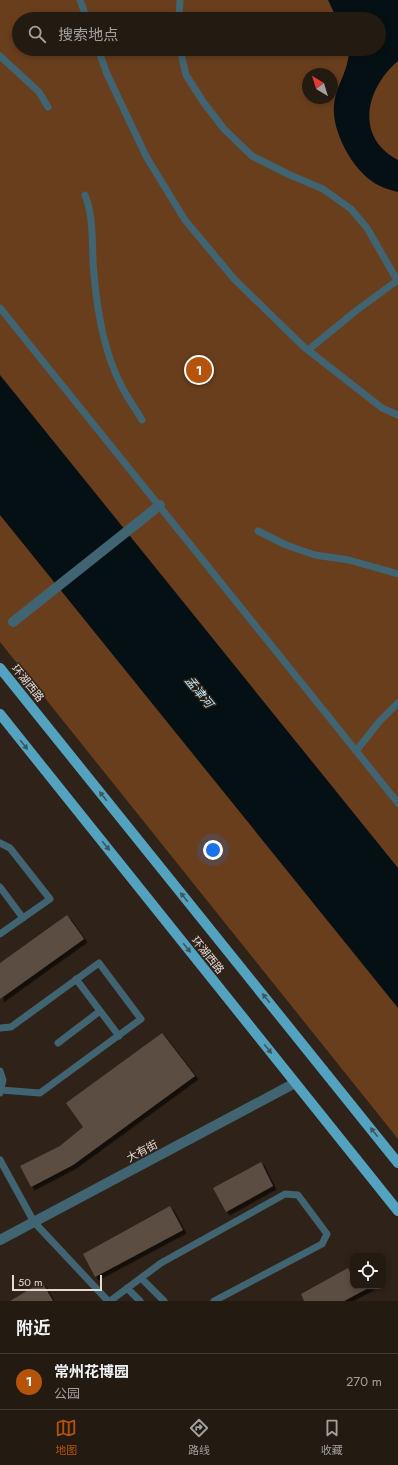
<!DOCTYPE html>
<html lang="zh">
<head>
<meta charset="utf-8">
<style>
	:root { --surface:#231a12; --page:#2f2720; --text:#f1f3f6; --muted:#a3a19f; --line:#403832; --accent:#b45309 }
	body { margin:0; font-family:Jost,"Noto Sans SC",sans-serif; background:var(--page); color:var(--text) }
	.controls { position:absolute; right:12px; bottom:12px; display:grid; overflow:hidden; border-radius:8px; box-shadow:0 2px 6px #0003 }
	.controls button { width:36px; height:36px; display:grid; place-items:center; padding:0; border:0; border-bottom:1px solid var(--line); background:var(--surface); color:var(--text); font:20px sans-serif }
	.compass { position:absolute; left:302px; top:68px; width:36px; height:36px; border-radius:50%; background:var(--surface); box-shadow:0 2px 6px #0003; rotate:322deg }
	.scale { position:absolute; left:12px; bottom:10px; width:90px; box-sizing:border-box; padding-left:4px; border:2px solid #e3dad4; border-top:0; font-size:11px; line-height:14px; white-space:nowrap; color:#e3dad4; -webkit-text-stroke:3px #2f2218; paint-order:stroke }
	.you { position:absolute; left:213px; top:850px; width:14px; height:14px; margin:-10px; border:3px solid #fff; border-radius:50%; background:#1a73e8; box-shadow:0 0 0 6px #1a73e833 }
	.badge { display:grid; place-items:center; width:26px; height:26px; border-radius:50%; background:var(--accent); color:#fff; font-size:13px; font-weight:700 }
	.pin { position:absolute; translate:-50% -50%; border:2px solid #fff; box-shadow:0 1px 4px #0006 }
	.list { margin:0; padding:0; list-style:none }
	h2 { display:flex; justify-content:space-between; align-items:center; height:52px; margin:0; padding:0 16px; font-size:17px }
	h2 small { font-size:13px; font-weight:400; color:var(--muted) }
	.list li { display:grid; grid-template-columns:26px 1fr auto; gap:12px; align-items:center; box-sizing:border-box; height:56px; padding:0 16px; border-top:1px solid var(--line) }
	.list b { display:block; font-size:15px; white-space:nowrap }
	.list p { margin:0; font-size:13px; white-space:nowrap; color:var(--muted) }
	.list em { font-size:13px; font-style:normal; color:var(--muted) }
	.icon { flex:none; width:22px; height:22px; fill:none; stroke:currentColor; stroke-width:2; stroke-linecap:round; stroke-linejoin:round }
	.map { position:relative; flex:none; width:398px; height:1301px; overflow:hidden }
	.search { position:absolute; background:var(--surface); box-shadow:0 2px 6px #0003; left:12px; right:12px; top:12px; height:44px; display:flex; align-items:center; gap:10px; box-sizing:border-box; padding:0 14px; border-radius:22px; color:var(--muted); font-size:15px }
	.sheet { height:108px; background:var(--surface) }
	nav { display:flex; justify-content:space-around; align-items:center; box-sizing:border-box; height:56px; border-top:1px solid var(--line); background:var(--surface); font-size:11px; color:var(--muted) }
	nav a { display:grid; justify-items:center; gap:2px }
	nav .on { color:var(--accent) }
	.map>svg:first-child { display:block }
</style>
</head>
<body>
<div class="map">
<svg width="398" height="1301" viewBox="0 0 398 1301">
	<defs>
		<filter id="shadow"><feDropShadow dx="3.5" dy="3.5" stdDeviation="0" flood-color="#0009"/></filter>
	</defs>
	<rect width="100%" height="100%" fill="#2f2218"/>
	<!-- green -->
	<path fill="#693e1d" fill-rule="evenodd" d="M0,0H398V1139L0,642ZM19,19H379V49H19ZM308,74H332V98H308Z"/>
	<!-- water -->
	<path fill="#051015" d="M328,0H398V61C366,88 354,137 398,160V192C392,190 386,189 380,186C355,175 331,132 334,105C336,85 349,71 349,49H379V19H337Z
		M0,375L398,868V1008L0,515Z"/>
	<!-- building -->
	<path fill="#5c4d43" filter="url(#shadow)" d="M67,915L84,939L0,999V963Z
		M162,1033L195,1076L73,1165L31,1187L20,1166L60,1146L83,1127L66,1103Z
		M261,1162L273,1186L226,1212L213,1188Z
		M170,1206L183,1230L95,1277L83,1254Z
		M348,1268L353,1278V1286H372L344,1301H304L301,1294Z
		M42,1282L53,1301H10Z"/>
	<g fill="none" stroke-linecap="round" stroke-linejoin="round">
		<!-- service -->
		<path stroke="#406472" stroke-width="7" d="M80,0L87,19
			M179,19L180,0
			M98,49L107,74L147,158L185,220L235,280L304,347L382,408L398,415
			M180,49L186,75L204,103L224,129L252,156L290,175L323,189L351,209L367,228L397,280
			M0,56L39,92L48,107
			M85,195C95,220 91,248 94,274C97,310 104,351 120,383C126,396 135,408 142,420
			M0,308C133,473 265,639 398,803
			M308,350L357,310L398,280
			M258,531L286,545L315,555L349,560L398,574
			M356,751L379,722L398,703
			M0,843L10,848L50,899L0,934
			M0,887L23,918
			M76,979L119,1036
			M0,1028L11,1027L99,963L141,1019L40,1093L1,1090
			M58,1043L100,1011
			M0,1071L3,1080L0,1093
			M0,1160L34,1222L108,1301
			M141,1278L164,1301
			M127,1288L140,1301
			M110,1301L161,1263L285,1194L298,1195L327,1234L322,1244L214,1301"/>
		<!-- pedestrian -->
		<path stroke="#406472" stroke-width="10" d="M13,622L160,505"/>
		<!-- tertiary -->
		<path stroke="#406472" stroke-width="10" d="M0,1240L295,1083"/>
		<!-- primary -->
		<path stroke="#53a2c0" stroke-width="10" d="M0,668L398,1163
			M0,714L398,1211"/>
	</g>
	<!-- one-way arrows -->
	<defs><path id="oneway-solid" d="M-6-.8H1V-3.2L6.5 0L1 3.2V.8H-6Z"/></defs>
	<g fill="#3d555b">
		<use href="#oneway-solid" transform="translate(24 745) rotate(51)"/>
		<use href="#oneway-solid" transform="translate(103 796) rotate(-129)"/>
		<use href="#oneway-solid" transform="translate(106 846) rotate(51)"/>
		<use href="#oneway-solid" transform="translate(184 897) rotate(-129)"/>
		<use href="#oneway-solid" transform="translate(187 948) rotate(51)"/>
		<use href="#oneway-solid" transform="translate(266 998) rotate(-129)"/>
		<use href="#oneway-solid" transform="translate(268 1049) rotate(51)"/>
		<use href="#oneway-solid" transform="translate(374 1132) rotate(-129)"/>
	</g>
	<g text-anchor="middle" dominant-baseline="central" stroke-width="3" stroke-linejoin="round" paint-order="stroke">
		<!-- street labels -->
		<g font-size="11" fill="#e3dad4" stroke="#2f2218">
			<text transform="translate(28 683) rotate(51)">环湖西路</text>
			<text transform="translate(208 955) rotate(51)">环湖西路</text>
			<text transform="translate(142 1151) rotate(-28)">大有街</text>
		</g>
		<!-- water labels -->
		<g font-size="12" font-style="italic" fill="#bce9fc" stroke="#2f2218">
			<text transform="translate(199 692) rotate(51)">孟津河</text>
		</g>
	</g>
</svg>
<div class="controls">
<button><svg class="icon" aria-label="locate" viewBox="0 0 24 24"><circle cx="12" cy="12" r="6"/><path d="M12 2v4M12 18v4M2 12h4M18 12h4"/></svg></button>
</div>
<svg class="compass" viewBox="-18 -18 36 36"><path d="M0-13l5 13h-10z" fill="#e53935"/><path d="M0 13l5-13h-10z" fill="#a3a19f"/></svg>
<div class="scale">50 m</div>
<div class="you"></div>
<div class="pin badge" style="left:199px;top:370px">1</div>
<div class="search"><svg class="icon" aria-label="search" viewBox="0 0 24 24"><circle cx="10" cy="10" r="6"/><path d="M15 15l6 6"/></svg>搜索地点</div>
</div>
<section class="sheet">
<h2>附近<small></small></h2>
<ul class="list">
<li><span class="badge">1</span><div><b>常州花博园</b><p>公园</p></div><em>270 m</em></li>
</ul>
</section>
<nav>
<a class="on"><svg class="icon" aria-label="map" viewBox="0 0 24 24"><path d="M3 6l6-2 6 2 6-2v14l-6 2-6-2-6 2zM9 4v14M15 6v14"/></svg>地图</a>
<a><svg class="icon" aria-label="directions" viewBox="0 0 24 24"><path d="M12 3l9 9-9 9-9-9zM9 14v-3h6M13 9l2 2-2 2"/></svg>路线</a>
<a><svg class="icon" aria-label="saved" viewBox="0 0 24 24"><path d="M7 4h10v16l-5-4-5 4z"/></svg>收藏</a>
</nav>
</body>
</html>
